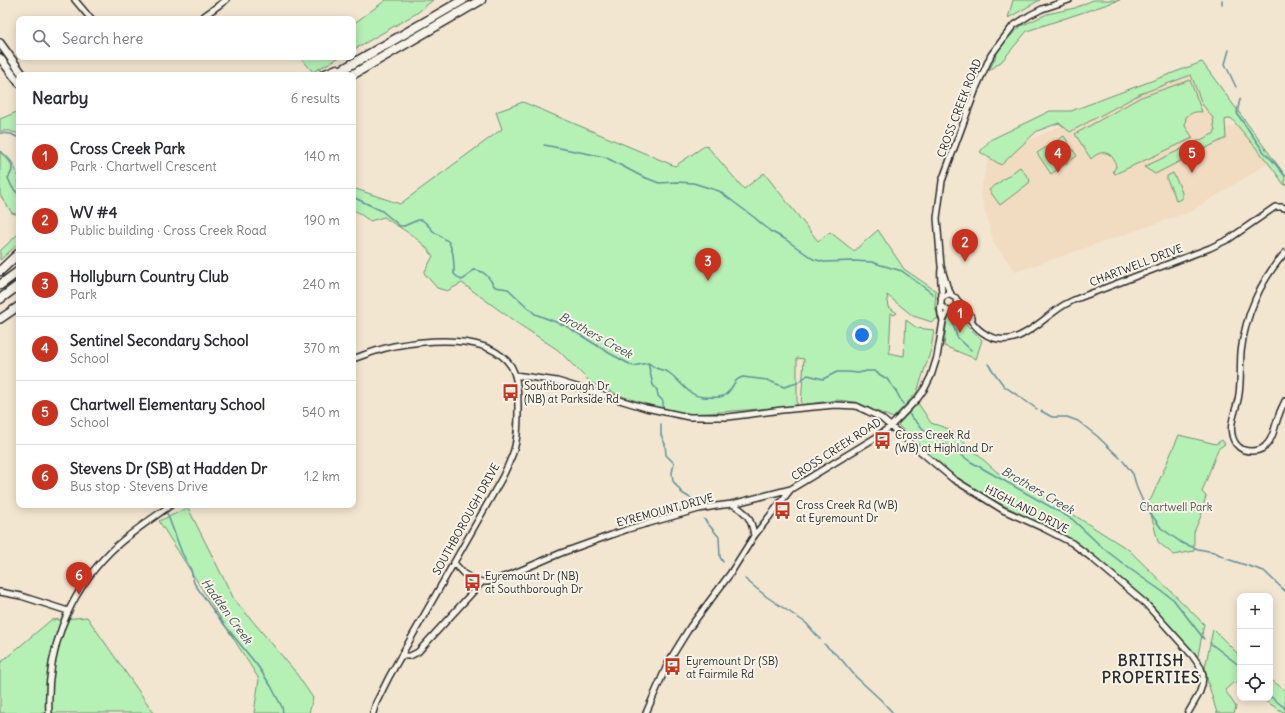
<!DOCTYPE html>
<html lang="en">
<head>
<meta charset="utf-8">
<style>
	:root { --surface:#fff; --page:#f7f7f7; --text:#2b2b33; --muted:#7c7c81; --line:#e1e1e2; --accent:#c8321e }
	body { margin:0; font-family:Delius,sans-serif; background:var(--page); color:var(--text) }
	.controls { position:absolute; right:12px; bottom:12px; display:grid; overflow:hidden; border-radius:8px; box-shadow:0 2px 10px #0003 }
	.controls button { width:36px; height:36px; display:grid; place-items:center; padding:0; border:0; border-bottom:1px solid var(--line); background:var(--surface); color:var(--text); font:20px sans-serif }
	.you { position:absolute; left:862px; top:335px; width:14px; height:14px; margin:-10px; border:3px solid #fff; border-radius:50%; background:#1a73e8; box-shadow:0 0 0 6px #1a73e833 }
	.badge { display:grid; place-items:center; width:26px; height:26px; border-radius:50%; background:var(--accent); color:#fff; font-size:13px; font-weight:700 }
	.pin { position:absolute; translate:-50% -33px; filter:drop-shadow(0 1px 2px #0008) }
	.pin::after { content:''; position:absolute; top:21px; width:14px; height:12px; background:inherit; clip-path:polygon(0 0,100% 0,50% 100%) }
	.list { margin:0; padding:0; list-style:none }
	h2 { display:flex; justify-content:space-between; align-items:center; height:52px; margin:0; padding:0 16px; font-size:17px }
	h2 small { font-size:13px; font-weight:400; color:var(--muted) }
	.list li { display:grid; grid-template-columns:26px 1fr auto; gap:12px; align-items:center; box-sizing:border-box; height:64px; padding:0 16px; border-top:1px solid var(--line) }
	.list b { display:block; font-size:15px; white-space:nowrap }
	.list p { margin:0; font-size:13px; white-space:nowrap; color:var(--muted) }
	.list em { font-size:13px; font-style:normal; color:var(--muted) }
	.icon { flex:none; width:22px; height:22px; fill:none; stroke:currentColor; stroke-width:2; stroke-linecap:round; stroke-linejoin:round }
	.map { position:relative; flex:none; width:1285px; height:713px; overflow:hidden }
	.search { position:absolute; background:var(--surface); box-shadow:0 2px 10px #0003; left:16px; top:16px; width:340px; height:44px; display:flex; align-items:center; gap:10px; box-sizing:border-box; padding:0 14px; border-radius:8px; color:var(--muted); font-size:15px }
	.panel { position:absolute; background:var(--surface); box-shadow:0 2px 10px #0003; left:16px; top:72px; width:340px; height:436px; border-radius:8px }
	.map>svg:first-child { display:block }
</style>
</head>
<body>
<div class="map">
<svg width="1285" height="713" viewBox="0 0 1285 713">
	<rect width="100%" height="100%" fill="#f3e6d1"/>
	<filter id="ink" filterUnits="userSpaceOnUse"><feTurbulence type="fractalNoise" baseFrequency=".025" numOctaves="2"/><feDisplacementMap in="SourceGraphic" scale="8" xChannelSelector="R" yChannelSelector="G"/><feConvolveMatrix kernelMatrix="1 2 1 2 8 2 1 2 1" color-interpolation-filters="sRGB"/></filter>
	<g filter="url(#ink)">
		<!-- built -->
		<path fill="#f1dcc1" d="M1191,75L1202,104L1213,118L1215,133L1240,123L1269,163L1190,212L1016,272L994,244L980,193L988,158L1060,126L1071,132L1140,94Z"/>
		<!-- green -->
		<path fill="#b5f0b5" stroke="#708e70" d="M386,0H433L417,13L353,50V24Z
			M1013,0H1040L1008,18Z
			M1093,0H1120L1027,31L1002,61L989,71L1001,45L1021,26L1047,14L1075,8Z
			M300,57H340L313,72Z
			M1202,62L1285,175V186C1269,162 1250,141 1231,118L1225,120L1226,138L1155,174L1144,167L1215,133L1213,118L1202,104L1191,75L1140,94L1070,132L1059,123L1037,131L1001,165L980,152L990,140L1050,111H1071Z
			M1190,80L1202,112C1195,111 1191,113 1186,117L1185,126L1193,138L1115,174L1113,171L1116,167C1114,152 1102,148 1091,159L1075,134L1141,97Z
			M523,102L675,166L706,145L744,189L764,173L818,241L830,232L854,251L878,230L904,269L936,291L935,305L938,318L932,322L913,316L887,295L889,307L897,313L894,315L891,313L889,353L904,356L906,320L917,328L934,330L931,350L917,392L893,418L855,402L837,400L801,405L804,359L797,358V406L708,413L678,414L621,396L591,383L558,350L517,323L462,283L447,291L437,288L424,273L433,256C421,238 401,229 384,217L370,221L353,209V188L400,204L502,129L496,112Z
			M19,111V134L10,131H0V119Z
			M1064,136L1077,156L1051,174L1037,153Z
			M0,151C23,164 19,192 19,215L12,213L0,195Z
			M1020,167L1030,180L1029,183L1000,205L989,190Z
			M1173,173L1179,185L1182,193V199L1176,201L1174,194L1167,180V176Z
			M19,233V243L0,260V251Z
			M949,313H955L982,340L976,359L944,346L947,314Z
			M918,403L931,423L949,429L997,472L1044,496L1129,550L1204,624L1198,656L1189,649L1153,606L1111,570L1067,537L983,495L955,476L917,444L898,425Z
			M1179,435L1216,444L1222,440L1225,444L1218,449L1202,492L1206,496L1201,516L1194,532V551L1174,555L1158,542L1148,502L1151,499Z
			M188,508L234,599L294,670L313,698L309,713H254L259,679L159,521Z
			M87,617L154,713H0V663L51,620Z
			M1213,629L1240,656V686L1234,682L1225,690L1236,707L1234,713H1217L1208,683L1205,668Z
			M1270,679L1285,690V713L1260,698H1270Z"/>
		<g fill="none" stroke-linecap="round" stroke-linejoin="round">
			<!-- stream -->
			<path stroke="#619099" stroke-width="1.5" d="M1222,0V4
				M1229,50L1225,64L1236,87
				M1240,99L1237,113L1238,115L1264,152L1272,160L1285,176
				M0,133L11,134L19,138
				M544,145L605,157L641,176L659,183L676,182L693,183L719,191L755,218L770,231L785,239L813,259L824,262L853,261L872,262L881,265L902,271L933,294
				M0,152C10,160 17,166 8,178L12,187L19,195
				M353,197L382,211L400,226H404L418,220H422L426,223L433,231L449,242L453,254L454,266V274L461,280L464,279L473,270C485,270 489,278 495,287L508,289L535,314L566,326L609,353L633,366L648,363C651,364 653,367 656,368C660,370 664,370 668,372C685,384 688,399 711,397C716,397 719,398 723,396C733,392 732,379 743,377L767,380L784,387L797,383L808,375L823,379L837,372H848L858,373L867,371H874L887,379L896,391L903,404
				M951,317L957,337L971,350
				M648,363L653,385L657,390L658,396L663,401V408
				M988,364L1004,386L1037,409
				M1041,411L1052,417H1067L1078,421L1097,436L1120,458
				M909,414L926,432L936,437L971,462L1072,519L1103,548L1130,569L1173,599L1204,639
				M661,424V435L665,444L666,455L674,463L672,473L673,481L682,493L692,499
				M1123,461L1133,474L1137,488L1144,504L1161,528L1182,543L1198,549L1214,552L1224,557
				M167,513L182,553L191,570L194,583L218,617L257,665L271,686L282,707L283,713
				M704,519L719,537L720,557L723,562
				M1227,559L1264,571L1285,591
				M745,579L767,597L806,623L820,639
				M1210,643L1240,666
				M824,644L841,659L856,677L881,700L893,713
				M1270,696L1285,708"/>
			<defs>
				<path id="tertiary" d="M75,0L91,19
					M200,19L226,0
					M1285,253C1261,279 1245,316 1241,352C1240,366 1241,380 1239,394C1237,411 1225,428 1236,444C1241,450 1245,451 1252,451C1259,451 1264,449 1268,443C1274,436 1275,424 1279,415C1280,410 1283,406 1285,401
					M941,269C940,277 941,284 942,292C942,302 938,310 943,321
					M951,294L947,286L941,266L937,218L942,181L977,86L991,55L1013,26L1030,15L1042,9L1069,0
					M941,298L948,294L956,298L957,306L953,310
					M957,300L967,311L972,318
					M941,306L948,311C970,309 967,321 982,332C1014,355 1039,320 1064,305C1071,301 1078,298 1084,296L1210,248L1229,239L1275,207H1281L1285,208
					M353,359C366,354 380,349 394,346C427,340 489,333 511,366C518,378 518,394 518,408C518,422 518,439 513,453C510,461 506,470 502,478L389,677L376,703L373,713
					M515,375L557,381L646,408L689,417H728L782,410L835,405L856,406L867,411L881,418L953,479L1003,510L1043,528L1072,543L1093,559L1146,604L1192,655L1201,668L1203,676L1202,685L1199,694L1188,713
					M732,504C747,512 752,520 754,536
					M454,563L463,573L472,579L482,582H488L512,574L561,553L628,529L699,509L716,506L732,504L791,489L875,438L891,426L918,398L925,388L931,376L937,357L943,321L948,311
					M0,592L21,596L68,611
					M402,656H410L418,652L482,582
					M49,713C46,653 67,595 110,552C128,534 150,520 171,505
					M646,713L669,661L690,627L730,574L754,536L791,489"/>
				<path id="trunk" d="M0,43L23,75
					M0,58L19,83
					M0,319L19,306"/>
				<path id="motorway" d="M323,75L337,69
					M333,75L463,0
					M352,75L481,0
					M0,271L19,253
					M0,285L19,271
					M0,299L19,285"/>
			</defs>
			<!-- tertiary casing -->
			<use href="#tertiary" stroke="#2b2b2b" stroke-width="8"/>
			<!-- trunk casing -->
			<use href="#trunk" stroke="#2b2b2b" stroke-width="10"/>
			<!-- motorway casing -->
			<use href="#motorway" stroke="#2b2b2b" stroke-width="11"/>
			<!-- tertiary -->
			<use href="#tertiary" stroke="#f7f3e8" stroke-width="5"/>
			<!-- trunk -->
			<use href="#trunk" stroke="#f7f3e8" stroke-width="7"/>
			<!-- motorway -->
			<use href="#motorway" stroke="#f7f3e8" stroke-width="8"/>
		</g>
	</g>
	<!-- icons -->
	<defs>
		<symbol id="bus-bare" viewBox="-9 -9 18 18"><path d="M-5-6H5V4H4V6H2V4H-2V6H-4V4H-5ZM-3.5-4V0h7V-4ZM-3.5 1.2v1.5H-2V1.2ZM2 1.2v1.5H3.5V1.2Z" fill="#c8321e" stroke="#f7f3e8" stroke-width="2.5" paint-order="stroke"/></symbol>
	</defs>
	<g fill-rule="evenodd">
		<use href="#bus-bare" x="498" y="380" width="25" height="25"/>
		<use href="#bus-bare" x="870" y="428" width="25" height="25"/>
		<use href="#bus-bare" x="770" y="498" width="25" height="25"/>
		<use href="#bus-bare" x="460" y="570" width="25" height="25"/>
		<use href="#bus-bare" x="660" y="654" width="25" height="25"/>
	</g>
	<g text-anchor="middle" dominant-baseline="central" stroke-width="4" stroke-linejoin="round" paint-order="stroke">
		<!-- street labels -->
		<g font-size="11" fill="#2b2b2b" stroke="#f7f3e8">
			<text transform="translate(959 108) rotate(-69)">CROSS CREEK ROAD</text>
			<text transform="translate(1136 265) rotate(-21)">CHARTWELL DRIVE</text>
			<text transform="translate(836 449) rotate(-33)">CROSS CREEK ROAD</text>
			<text transform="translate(1027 509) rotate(27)">HIGHLAND DRIVE</text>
			<text transform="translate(665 510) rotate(-15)">EYREMOUNT DRIVE</text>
			<text transform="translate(466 519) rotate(-61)">SOUTHBOROUGH DRIVE</text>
		</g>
		<!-- poi labels -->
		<g font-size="11" fill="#2b2b2b" stroke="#f7f3e8" text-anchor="start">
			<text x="524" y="386">Southborough Dr<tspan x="524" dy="13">(NB) at Parkside Rd</tspan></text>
			<text x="895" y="435">Cross Creek Rd<tspan x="895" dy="13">(WB) at Highland Dr</tspan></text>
			<text x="796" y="505">Cross Creek Rd (WB)<tspan x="796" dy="13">at Eyremount Dr</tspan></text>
			<text x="485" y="576">Eyremount Dr (NB)<tspan x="485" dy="13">at Southborough Dr</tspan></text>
			<text x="686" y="661">Eyremount Dr (SB)<tspan x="686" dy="13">at Fairmile Rd</tspan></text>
		</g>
		<!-- park labels -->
		<g font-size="11" fill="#475247" stroke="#f7f3e8">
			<text x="1176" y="507">Chartwell Park</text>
		</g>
		<!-- water labels -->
		<g font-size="12" font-style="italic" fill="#425559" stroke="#f7f3e8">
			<text transform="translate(596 335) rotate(29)">Brothers Creek</text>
			<text transform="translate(1038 490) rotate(30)">Brothers Creek</text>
			<text transform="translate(227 611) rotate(54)">Hadden Creek</text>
		</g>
		<!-- district labels -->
		<g font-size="15" font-weight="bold" letter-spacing="1" fill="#2b2b2b" stroke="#f7f3e8">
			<text x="1151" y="660">BRITISH<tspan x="1151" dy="17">PROPERTIES</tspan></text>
		</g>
	</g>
</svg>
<div class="controls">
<button>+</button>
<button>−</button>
<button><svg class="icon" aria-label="locate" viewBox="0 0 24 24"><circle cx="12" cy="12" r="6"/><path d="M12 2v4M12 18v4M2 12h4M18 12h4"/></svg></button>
</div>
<div class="you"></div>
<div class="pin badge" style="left:960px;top:333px">1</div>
<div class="pin badge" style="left:965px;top:262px">2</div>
<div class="pin badge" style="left:708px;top:281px">3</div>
<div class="pin badge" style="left:1058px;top:173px">4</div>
<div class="pin badge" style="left:1192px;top:173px">5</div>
<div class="pin badge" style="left:79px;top:595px">6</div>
<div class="search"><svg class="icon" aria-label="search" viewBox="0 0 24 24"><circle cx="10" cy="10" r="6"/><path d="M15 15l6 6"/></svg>Search here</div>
<section class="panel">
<h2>Nearby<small>6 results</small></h2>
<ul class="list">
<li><span class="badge">1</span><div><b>Cross Creek Park</b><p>Park · Chartwell Crescent</p></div><em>140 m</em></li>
<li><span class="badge">2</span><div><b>WV #4</b><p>Public building · Cross Creek Road</p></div><em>190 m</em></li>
<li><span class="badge">3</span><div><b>Hollyburn Country Club</b><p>Park</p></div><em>240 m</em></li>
<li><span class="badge">4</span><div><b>Sentinel Secondary School</b><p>School</p></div><em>370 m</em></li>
<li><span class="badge">5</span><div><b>Chartwell Elementary School</b><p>School</p></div><em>540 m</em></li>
<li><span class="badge">6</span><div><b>Stevens Dr (SB) at Hadden Dr</b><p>Bus stop · Stevens Drive</p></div><em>1.2 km</em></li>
</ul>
</section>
</div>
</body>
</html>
